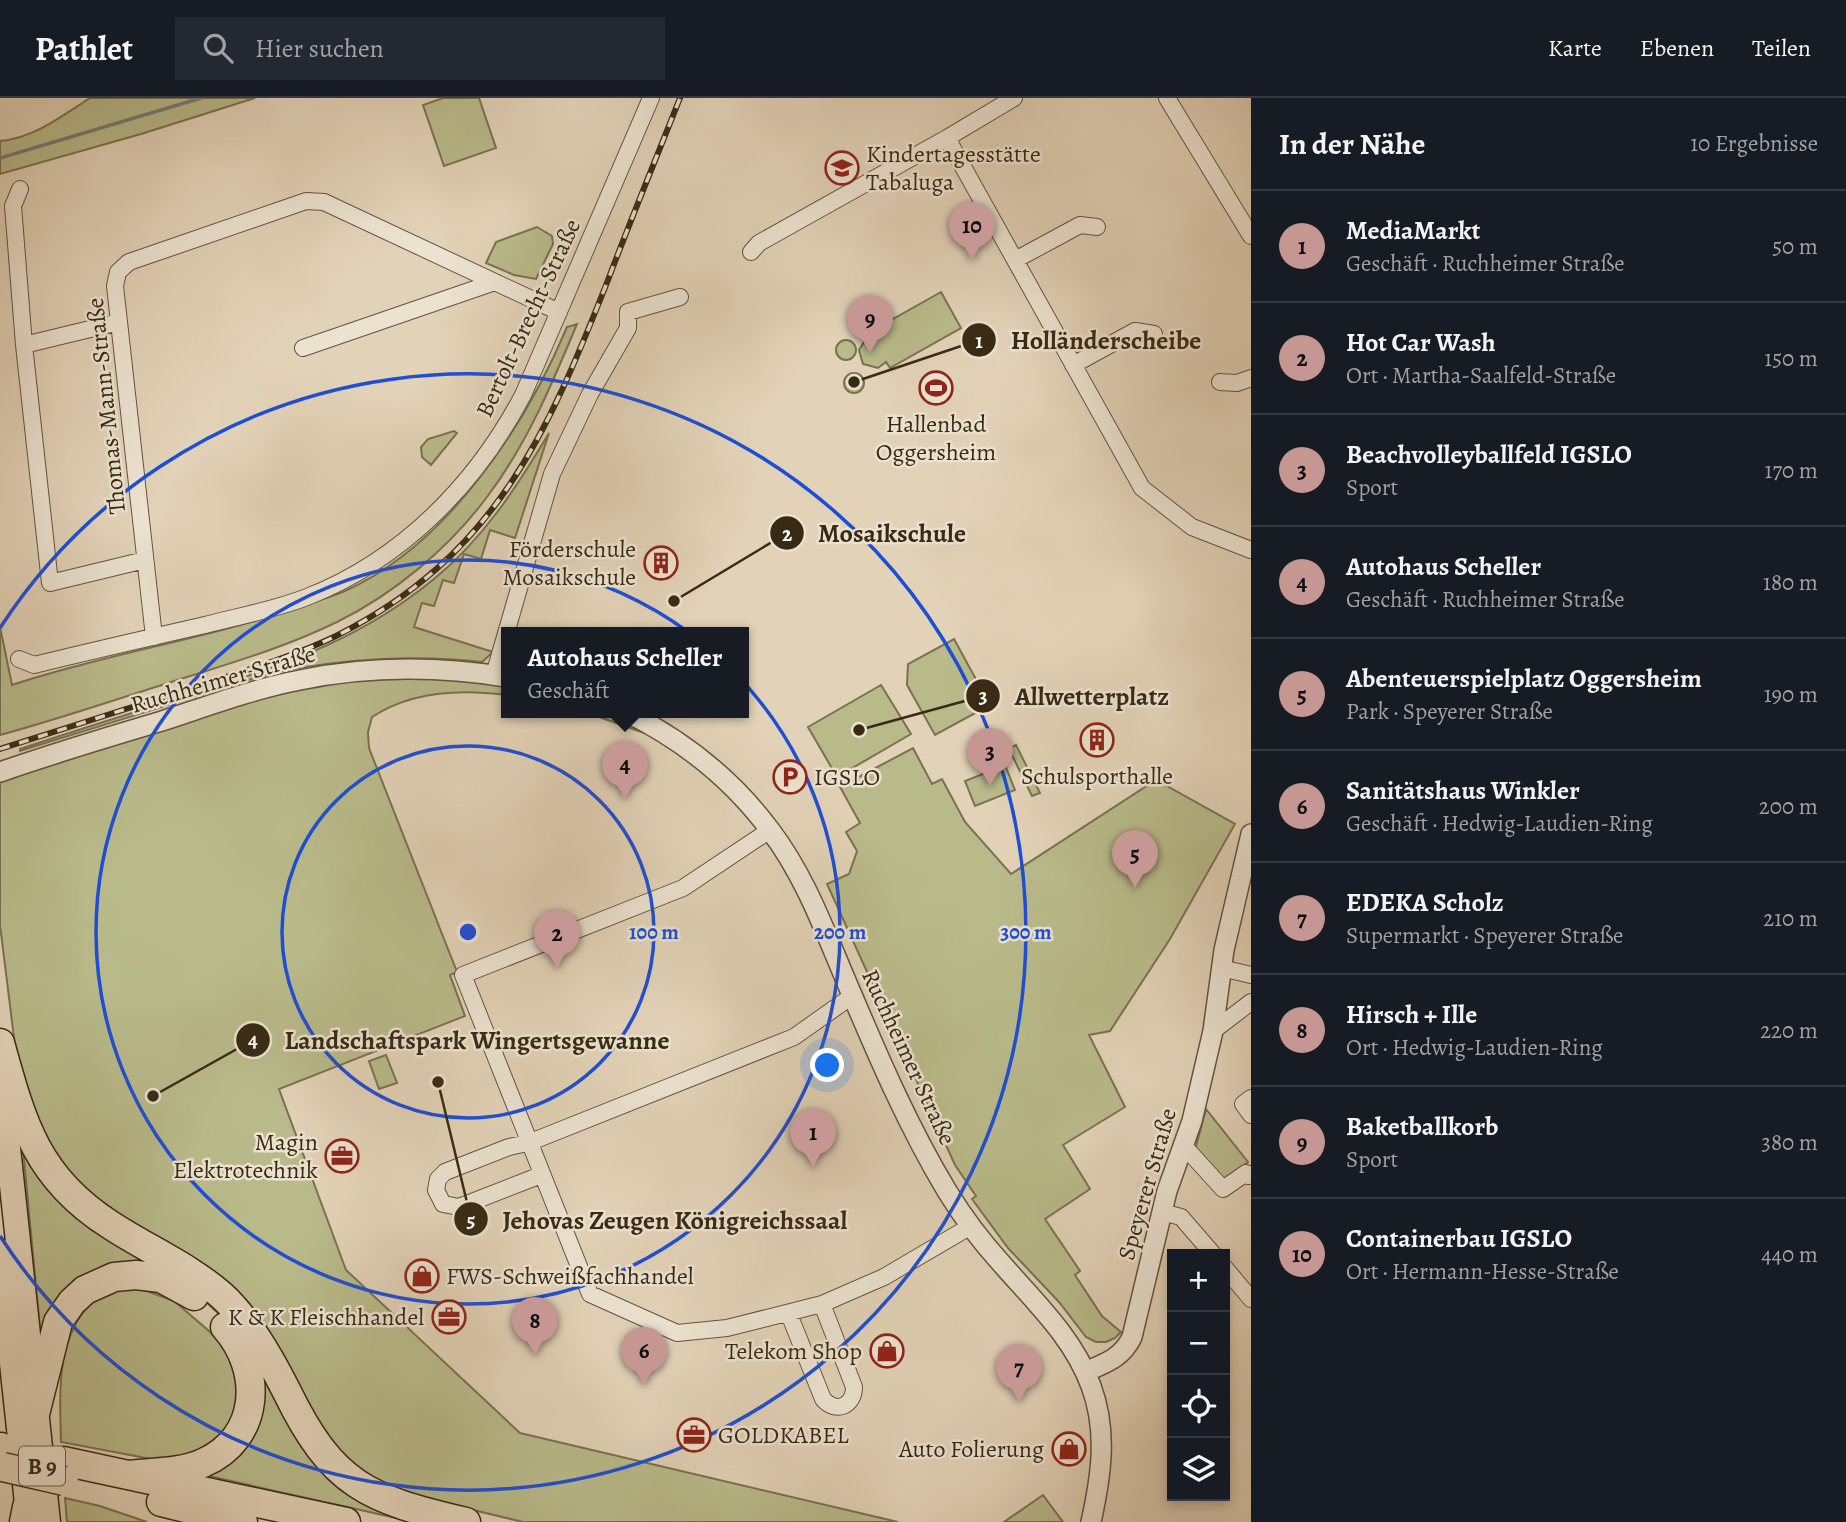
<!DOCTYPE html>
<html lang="de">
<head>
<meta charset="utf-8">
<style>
	:root { --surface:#171b24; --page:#242831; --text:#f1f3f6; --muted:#9ea1a6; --line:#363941; --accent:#c59692 }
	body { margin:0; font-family:Alegreya,serif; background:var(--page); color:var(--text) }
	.controls { position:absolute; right:21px; bottom:21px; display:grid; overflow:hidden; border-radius:0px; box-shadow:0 4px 10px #0003 }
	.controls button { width:63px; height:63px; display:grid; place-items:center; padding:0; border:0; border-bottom:2px solid var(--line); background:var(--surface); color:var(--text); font:35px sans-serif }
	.you { position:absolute; left:828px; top:968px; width:24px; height:24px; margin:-18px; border:5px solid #fff; border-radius:50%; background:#1a73e8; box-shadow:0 0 0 10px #1a73e833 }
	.badge { display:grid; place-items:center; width:46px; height:46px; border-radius:50%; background:var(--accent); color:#111; font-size:23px; font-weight:700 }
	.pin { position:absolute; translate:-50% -58px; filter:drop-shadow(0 2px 4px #0008) }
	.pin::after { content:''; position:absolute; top:37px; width:24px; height:21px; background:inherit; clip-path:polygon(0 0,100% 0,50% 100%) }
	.popup { position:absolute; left:501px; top:529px; width:248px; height:91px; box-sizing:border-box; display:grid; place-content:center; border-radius:0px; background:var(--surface); filter:drop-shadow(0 2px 5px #0005); font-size:23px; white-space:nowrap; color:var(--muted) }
	.popup b { font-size:26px; color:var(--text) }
	.popup::after { content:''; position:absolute; left:50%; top:100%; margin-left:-14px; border:14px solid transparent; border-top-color:var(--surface) }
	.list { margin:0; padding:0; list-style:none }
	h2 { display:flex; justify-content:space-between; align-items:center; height:91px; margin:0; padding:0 28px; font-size:30px }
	h2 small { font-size:23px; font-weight:400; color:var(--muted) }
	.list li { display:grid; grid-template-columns:46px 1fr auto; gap:21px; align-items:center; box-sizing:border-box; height:112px; padding:0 28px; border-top:2px solid var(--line) }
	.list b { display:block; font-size:26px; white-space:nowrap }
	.list p { margin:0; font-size:23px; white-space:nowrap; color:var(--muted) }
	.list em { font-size:23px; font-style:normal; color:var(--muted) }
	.icon { flex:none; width:38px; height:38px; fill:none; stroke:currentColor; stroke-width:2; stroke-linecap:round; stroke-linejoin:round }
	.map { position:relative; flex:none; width:1251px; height:1424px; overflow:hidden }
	header { display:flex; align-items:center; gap:42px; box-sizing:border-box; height:98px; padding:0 35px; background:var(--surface); border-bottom:2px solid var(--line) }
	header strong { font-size:33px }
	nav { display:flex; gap:38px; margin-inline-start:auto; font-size:24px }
	.search { width:490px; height:63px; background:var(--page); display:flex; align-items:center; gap:18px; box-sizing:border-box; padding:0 24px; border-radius:0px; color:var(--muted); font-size:26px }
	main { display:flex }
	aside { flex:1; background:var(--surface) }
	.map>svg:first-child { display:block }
</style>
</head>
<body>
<header>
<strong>Pathlet</strong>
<div class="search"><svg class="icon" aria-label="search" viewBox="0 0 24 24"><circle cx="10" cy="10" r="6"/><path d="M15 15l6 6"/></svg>Hier suchen</div>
<nav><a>Karte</a><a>Ebenen</a><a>Teilen</a></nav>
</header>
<main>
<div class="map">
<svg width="1251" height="1424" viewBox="0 0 1251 1424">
	<rect width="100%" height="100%" fill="#e2d2b7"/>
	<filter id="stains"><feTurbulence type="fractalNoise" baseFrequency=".00286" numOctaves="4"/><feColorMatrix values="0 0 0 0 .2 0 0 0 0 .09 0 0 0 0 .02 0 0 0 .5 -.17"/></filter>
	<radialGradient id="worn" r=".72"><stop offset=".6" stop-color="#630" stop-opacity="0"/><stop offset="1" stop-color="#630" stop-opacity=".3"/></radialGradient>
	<!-- green -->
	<path fill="#b9ba8a" stroke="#797250" stroke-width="2" d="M90,0H255L141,36L0,76V43C34,40 62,18 90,0Z
		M443,0H479L496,50L444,68L423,7Z
		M537,129L552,138L553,146L536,181L514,177L486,165L496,144Z
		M941,194L961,230L890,270L886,264L878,270L863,266L859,252L864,244L873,240L870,234Z
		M577,226C552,286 527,346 487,399C449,450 394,496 337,524C282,551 221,568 162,587C108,604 55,622 0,637V529L12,587C105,556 202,542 295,510C311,504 329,500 345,493C447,447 525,329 567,229Z
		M836 252a10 10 0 1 1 20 0a10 10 0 1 1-20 0Z
		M844 285a10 10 0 1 1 20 0a10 10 0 1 1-20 0Z
		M454,333L457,335L431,367L422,359L421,349L428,341Z
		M549,335L515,440L490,432L481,461L464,456L454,485L443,482L434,508L422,505L414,529L493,554L482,564C409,556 339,561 268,576L20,653V651C75,633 131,615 187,598C281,567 356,545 434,481C483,441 517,389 549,335Z
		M954,541L990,607L935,637L907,587L908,566Z
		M428,580L506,587V597C461,591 411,593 372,619L368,634L369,650L457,874L450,877L465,918L279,991L346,1172L520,1335L898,1424H523L432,1402L385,1388L349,1366L313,1325L263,1236L85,1094L40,1038L17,964L0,827V684L258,600L311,588L357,582Z
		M881,587L911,636L837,679L808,629Z
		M588,615C616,615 630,623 653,638Z
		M1016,647L1040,695L1032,698L1009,651Z
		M913,650L932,686L942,681L965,724L1011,776L1156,682L1235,726L1170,841L1110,933L1089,937L1125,1009L1063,1047L1090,1091L1045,1121L1080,1173L1075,1177L1102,1218L1121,1234L1115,1240L1106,1244H1096L1086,1239L1059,1204L1008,1150L972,1101L976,1098L955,1067L827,786L849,776L857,753L846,734L860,725L840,689Z
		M1005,667L1015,692L975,708L965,683Z
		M386,957L397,985L379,991L369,963Z
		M1206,1011L1248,1064L1222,1084L1195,1052Z
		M22,1041L189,1185L243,1236L302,1347L414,1424L204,1377L247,1338L234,1230L192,1191L112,1175L42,1251Z
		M133,1188L174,1203L209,1233L230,1255L241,1290L233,1322L210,1350L167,1364L61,1344C60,1296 55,1241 92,1204C100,1195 121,1192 133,1188Z
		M1043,1397L1063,1424H1004Z
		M65,1400L100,1408L147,1424H67Z"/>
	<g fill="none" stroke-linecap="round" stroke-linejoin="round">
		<!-- stream -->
		<path stroke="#737d78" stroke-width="3.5" d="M0,60L201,0"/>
		<defs>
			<path id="minor" d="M1167,0L1251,138
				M947,40L1142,390L1192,429L1251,452
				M20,91L13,108L24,247L50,485L145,462
				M751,154L759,145L947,40L1014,0
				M1015,162L1080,127L1097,129
				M24,247L119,224
				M303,250L495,184
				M1073,267L1135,233L1154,236
				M1220,284L1237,285L1251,280
				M154,539L115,188L118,174L129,164L306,103L324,104L559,214
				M19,561L34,567C91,553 148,540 205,527C239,518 274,512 307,499C402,462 476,386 523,297L651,0
				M494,577L552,376L590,296L628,230V214L680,199
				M770,732L683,790L463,877L590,1196L677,1235L727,1230L822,1206L884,1179L971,1128
				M1221,870L1251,877
				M1213,933L1251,904
				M1251,1000L1243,1006L1251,1017
				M1183,1047L1223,1091L1246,1075L1248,1078L1251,1076
				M541,1077L459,1109L443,1106L436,1092L438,1081L445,1074L509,1049L528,1045L794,939L852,898
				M1162,1114L1181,1119L1213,1156
				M1225,1170L1251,1201
				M789,1216L823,1301C836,1316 854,1308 854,1289L822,1206"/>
			<path id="tertiary" d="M628,615C684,643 732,681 770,732C803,775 823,828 844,878C875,951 906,1025 947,1093C963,1119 981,1143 1001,1165C1035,1204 1073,1239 1091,1288C1108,1333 1101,1379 1091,1424
				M0,674C54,655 108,639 162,623C208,608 253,591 300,582C368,568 437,568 506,579
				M1085,1274C1106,1265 1122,1260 1132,1239L1167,1093L1192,1023L1213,933L1224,852L1251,736"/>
			<path id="trunk" d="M0,975L48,1424
				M0,1153L29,1424"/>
			<path id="motorway" d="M0,945C22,1024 36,1079 109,1126C145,1150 188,1168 221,1197C247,1220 271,1262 287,1294C333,1388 368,1401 466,1424
				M0,1216L9,1237
				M36,1312L58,1224L72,1204L85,1192L114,1179L136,1177L161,1180L194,1198
				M0,1349H1
				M63,1363L346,1424
				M128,1377C152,1374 181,1375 203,1365C261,1340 263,1272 225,1229
				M161,1404L243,1424
				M24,1424L27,1409"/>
		</defs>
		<!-- minor casing -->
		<use href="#minor" stroke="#63543e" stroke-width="18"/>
		<!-- tertiary casing -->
		<use href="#tertiary" stroke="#63543e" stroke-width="22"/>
		<!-- trunk casing -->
		<use href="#trunk" stroke="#392a15" stroke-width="27"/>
		<!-- motorway casing -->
		<use href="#motorway" stroke="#392a15" stroke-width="31"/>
		<!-- minor -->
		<use href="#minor" stroke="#ece2d0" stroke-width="16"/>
		<!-- tertiary -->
		<use href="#tertiary" stroke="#ece2d0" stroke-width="19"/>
		<!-- trunk -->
		<use href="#trunk" stroke="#e2d2b7" stroke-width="24"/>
		<!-- motorway -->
		<use href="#motorway" stroke="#e2d2b7" stroke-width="28"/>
		<defs>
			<path id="rail" d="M0,651C64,631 128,610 192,590C240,574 290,560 336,538C494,459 547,337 608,182C631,121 656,61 680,0"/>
		</defs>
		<!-- rail casing -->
		<use href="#rail" stroke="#392a15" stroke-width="6"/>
		<!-- rail -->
		<use href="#rail" stroke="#ece2d0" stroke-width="3.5" stroke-dasharray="10" stroke-linecap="butt"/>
		<defs>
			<path id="motorway-bridge" d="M3,1369L64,1383"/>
		</defs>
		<!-- motorway-bridge casing -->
		<use href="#motorway-bridge" stroke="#392a15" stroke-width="31" stroke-linecap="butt"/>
		<!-- motorway-bridge -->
		<use href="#motorway-bridge" stroke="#e2d2b7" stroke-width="28"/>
	</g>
	<!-- distance rings -->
	<g fill="none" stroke="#1d4ed8" stroke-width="3.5">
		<circle cx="468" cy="834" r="186"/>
		<circle cx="468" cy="834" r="372"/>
		<path d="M0 530A558 558 0 1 1 0 1138"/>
	</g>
	<!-- icons -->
	<defs>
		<symbol id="school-ring" viewBox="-11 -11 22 22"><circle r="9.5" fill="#ece2d0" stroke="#8f2418" stroke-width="1.5"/><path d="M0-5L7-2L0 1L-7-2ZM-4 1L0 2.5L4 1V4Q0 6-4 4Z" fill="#8f2418"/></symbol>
		<symbol id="stadium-ring" viewBox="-11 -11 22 22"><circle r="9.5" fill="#ece2d0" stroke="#8f2418" stroke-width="1.5"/><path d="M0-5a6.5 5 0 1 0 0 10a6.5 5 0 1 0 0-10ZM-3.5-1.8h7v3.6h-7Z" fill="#8f2418"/></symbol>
		<symbol id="building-ring" viewBox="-11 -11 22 22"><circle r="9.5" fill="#ece2d0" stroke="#8f2418" stroke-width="1.5"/><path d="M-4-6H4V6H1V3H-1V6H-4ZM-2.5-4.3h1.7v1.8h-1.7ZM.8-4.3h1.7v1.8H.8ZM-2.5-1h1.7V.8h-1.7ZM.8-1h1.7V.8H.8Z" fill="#8f2418"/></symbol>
		<symbol id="parking-ring" viewBox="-11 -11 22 22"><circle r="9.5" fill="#ece2d0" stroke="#8f2418" stroke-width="1.5"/><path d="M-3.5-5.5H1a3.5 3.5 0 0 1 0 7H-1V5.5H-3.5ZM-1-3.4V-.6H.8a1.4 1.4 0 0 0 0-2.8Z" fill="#8f2418"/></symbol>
		<symbol id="office-ring" viewBox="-11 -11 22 22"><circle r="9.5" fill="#ece2d0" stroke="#8f2418" stroke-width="1.5"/><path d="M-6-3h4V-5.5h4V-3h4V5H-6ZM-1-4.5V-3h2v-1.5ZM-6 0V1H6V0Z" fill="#8f2418"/></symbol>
		<symbol id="shop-ring" viewBox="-11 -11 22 22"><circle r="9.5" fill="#ece2d0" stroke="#8f2418" stroke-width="1.5"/><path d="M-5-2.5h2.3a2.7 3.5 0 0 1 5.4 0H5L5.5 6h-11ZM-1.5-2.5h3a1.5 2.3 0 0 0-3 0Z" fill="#8f2418"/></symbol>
	</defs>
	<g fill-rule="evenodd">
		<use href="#school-ring" x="823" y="51" width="38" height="38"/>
		<use href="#stadium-ring" x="917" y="271" width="38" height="38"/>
		<use href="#building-ring" x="642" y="446" width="38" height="38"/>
		<use href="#building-ring" x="1078" y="623" width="38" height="38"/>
		<use href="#parking-ring" x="771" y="660" width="38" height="38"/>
		<use href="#office-ring" x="323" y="1039" width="38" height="38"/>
		<use href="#shop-ring" x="403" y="1159" width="38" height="38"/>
		<use href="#office-ring" x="430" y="1200" width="38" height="38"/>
		<use href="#shop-ring" x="868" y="1234" width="38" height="38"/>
		<use href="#office-ring" x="675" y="1318" width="38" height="38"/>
		<use href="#shop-ring" x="1050" y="1332" width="38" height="38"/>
	</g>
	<g text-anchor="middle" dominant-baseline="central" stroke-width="5" stroke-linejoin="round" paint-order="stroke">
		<!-- shield labels -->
		<rect fill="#ece2d0" stroke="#6f614d" stroke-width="2" x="19" y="1348.5" width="46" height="39" rx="5"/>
		<g font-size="23" font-weight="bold" fill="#392a15">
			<text x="42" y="1368">B 9</text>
		</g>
		<!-- poi labels -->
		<g font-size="24" fill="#392a15" stroke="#ece2d0" text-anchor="end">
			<text x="866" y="56" text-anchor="start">Kindertagesstätte<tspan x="866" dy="28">Tabaluga</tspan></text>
			<text x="936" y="326" text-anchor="middle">Hallenbad<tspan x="936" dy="28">Oggersheim</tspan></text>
			<text x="636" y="451">Förderschule<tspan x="636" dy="28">Mosaikschule</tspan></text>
			<text x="1097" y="678" text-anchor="middle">Schulsporthalle</text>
			<text x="814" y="679" text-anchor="start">IGSLO</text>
			<text x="318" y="1044">Magin<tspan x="318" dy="28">Elektrotechnik</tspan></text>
			<text x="446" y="1178" text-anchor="start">FWS-Schweißfachhandel</text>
			<text x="424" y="1219">K &amp; K Fleischhandel</text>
			<text x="862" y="1253">Telekom Shop</text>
			<text x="718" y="1337" text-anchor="start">GOLDKABEL</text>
			<text x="1044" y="1351">Auto Folierung</text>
		</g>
		<!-- street labels -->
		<g font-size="24" fill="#392a15" stroke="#ece2d0">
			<text transform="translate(528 220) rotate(-65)">Bertolt-Brecht-Straße</text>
			<text transform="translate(106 308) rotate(-96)">Thomas-Mann-Straße</text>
			<text transform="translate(223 581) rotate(-16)">Ruchheimer Straße</text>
			<text transform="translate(909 959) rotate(65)">Ruchheimer Straße</text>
			<text transform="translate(1147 1086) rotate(-74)">Speyerer Straße</text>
		</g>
	</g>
	<circle cx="468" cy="834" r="10" fill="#1d4ed8" stroke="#ece2d0" stroke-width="3.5"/>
	<g font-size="21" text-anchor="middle" font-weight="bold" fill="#1d4ed8" stroke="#ece2d0" stroke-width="5" stroke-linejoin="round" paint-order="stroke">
		<text x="654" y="841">100 m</text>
		<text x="840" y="841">200 m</text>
		<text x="1026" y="841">300 m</text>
	</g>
	<!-- callouts -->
	<path fill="none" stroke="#392a15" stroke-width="2.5" d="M854 284L979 242M674 503L787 435M859 632L983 598M153 998L253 942M438 984L471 1121"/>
	<g fill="#392a15" stroke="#ece2d0" stroke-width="2.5">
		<circle cx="854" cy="284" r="7"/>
		<circle cx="674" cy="503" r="7"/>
		<circle cx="859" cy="632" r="7"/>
		<circle cx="153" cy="998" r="7"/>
		<circle cx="438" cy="984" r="7"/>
		<circle cx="979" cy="242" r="18"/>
		<circle cx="787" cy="435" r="18"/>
		<circle cx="983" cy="598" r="18"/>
		<circle cx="253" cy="942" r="18"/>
		<circle cx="471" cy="1121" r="18"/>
	</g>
	<g font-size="21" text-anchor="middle" font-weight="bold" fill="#fff">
		<text x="979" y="250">1</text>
		<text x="787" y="443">2</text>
		<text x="983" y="605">3</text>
		<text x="253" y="949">4</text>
		<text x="471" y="1129">5</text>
	</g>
	<g font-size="26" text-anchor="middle" font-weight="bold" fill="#392a15" stroke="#ece2d0" stroke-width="5" stroke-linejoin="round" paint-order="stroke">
		<text x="1106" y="251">Holländerscheibe</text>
		<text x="892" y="444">Mosaikschule</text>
		<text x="1092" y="607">Allwetterplatz</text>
		<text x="477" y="951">Landschaftspark Wingertsgewanne</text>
		<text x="675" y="1131">Jehovas Zeugen Königreichssaal</text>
	</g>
	<rect width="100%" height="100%" filter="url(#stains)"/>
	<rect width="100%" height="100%" fill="url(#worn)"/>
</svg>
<div class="controls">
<button>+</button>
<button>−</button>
<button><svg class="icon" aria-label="locate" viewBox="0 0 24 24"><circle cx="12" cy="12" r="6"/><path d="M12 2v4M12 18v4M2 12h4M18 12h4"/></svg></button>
<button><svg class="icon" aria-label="layers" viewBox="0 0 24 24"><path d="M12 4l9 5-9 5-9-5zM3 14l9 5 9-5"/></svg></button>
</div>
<div class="you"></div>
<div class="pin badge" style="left:813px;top:1069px">1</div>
<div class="pin badge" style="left:557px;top:870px">2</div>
<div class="pin badge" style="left:990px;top:688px">3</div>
<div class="pin badge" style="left:625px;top:701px">4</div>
<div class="popup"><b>Autohaus Scheller</b>Geschäft</div>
<div class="pin badge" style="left:1135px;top:790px">5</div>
<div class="pin badge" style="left:644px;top:1287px">6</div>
<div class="pin badge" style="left:1019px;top:1304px">7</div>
<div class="pin badge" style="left:535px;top:1257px">8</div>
<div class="pin badge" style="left:870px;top:255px">9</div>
<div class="pin badge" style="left:972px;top:162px">10</div>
</div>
<aside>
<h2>In der Nähe<small>10 Ergebnisse</small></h2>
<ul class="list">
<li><span class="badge">1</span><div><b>MediaMarkt</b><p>Geschäft · Ruchheimer Straße</p></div><em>50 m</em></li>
<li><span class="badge">2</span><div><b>Hot Car Wash</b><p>Ort · Martha-Saalfeld-Straße</p></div><em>150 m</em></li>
<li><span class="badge">3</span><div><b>Beachvolleyballfeld IGSLO</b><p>Sport</p></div><em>170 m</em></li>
<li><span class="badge">4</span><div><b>Autohaus Scheller</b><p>Geschäft · Ruchheimer Straße</p></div><em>180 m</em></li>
<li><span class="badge">5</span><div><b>Abenteuerspielplatz Oggersheim</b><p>Park · Speyerer Straße</p></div><em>190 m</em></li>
<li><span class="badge">6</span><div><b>Sanitätshaus Winkler</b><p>Geschäft · Hedwig-Laudien-Ring</p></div><em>200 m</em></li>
<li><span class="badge">7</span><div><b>EDEKA Scholz</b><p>Supermarkt · Speyerer Straße</p></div><em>210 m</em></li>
<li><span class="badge">8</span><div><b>Hirsch + Ille</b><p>Ort · Hedwig-Laudien-Ring</p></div><em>220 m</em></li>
<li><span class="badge">9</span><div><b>Baketballkorb</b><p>Sport</p></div><em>380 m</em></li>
<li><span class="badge">10</span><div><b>Containerbau IGSLO</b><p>Ort · Hermann-Hesse-Straße</p></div><em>440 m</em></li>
</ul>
</aside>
</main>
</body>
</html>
